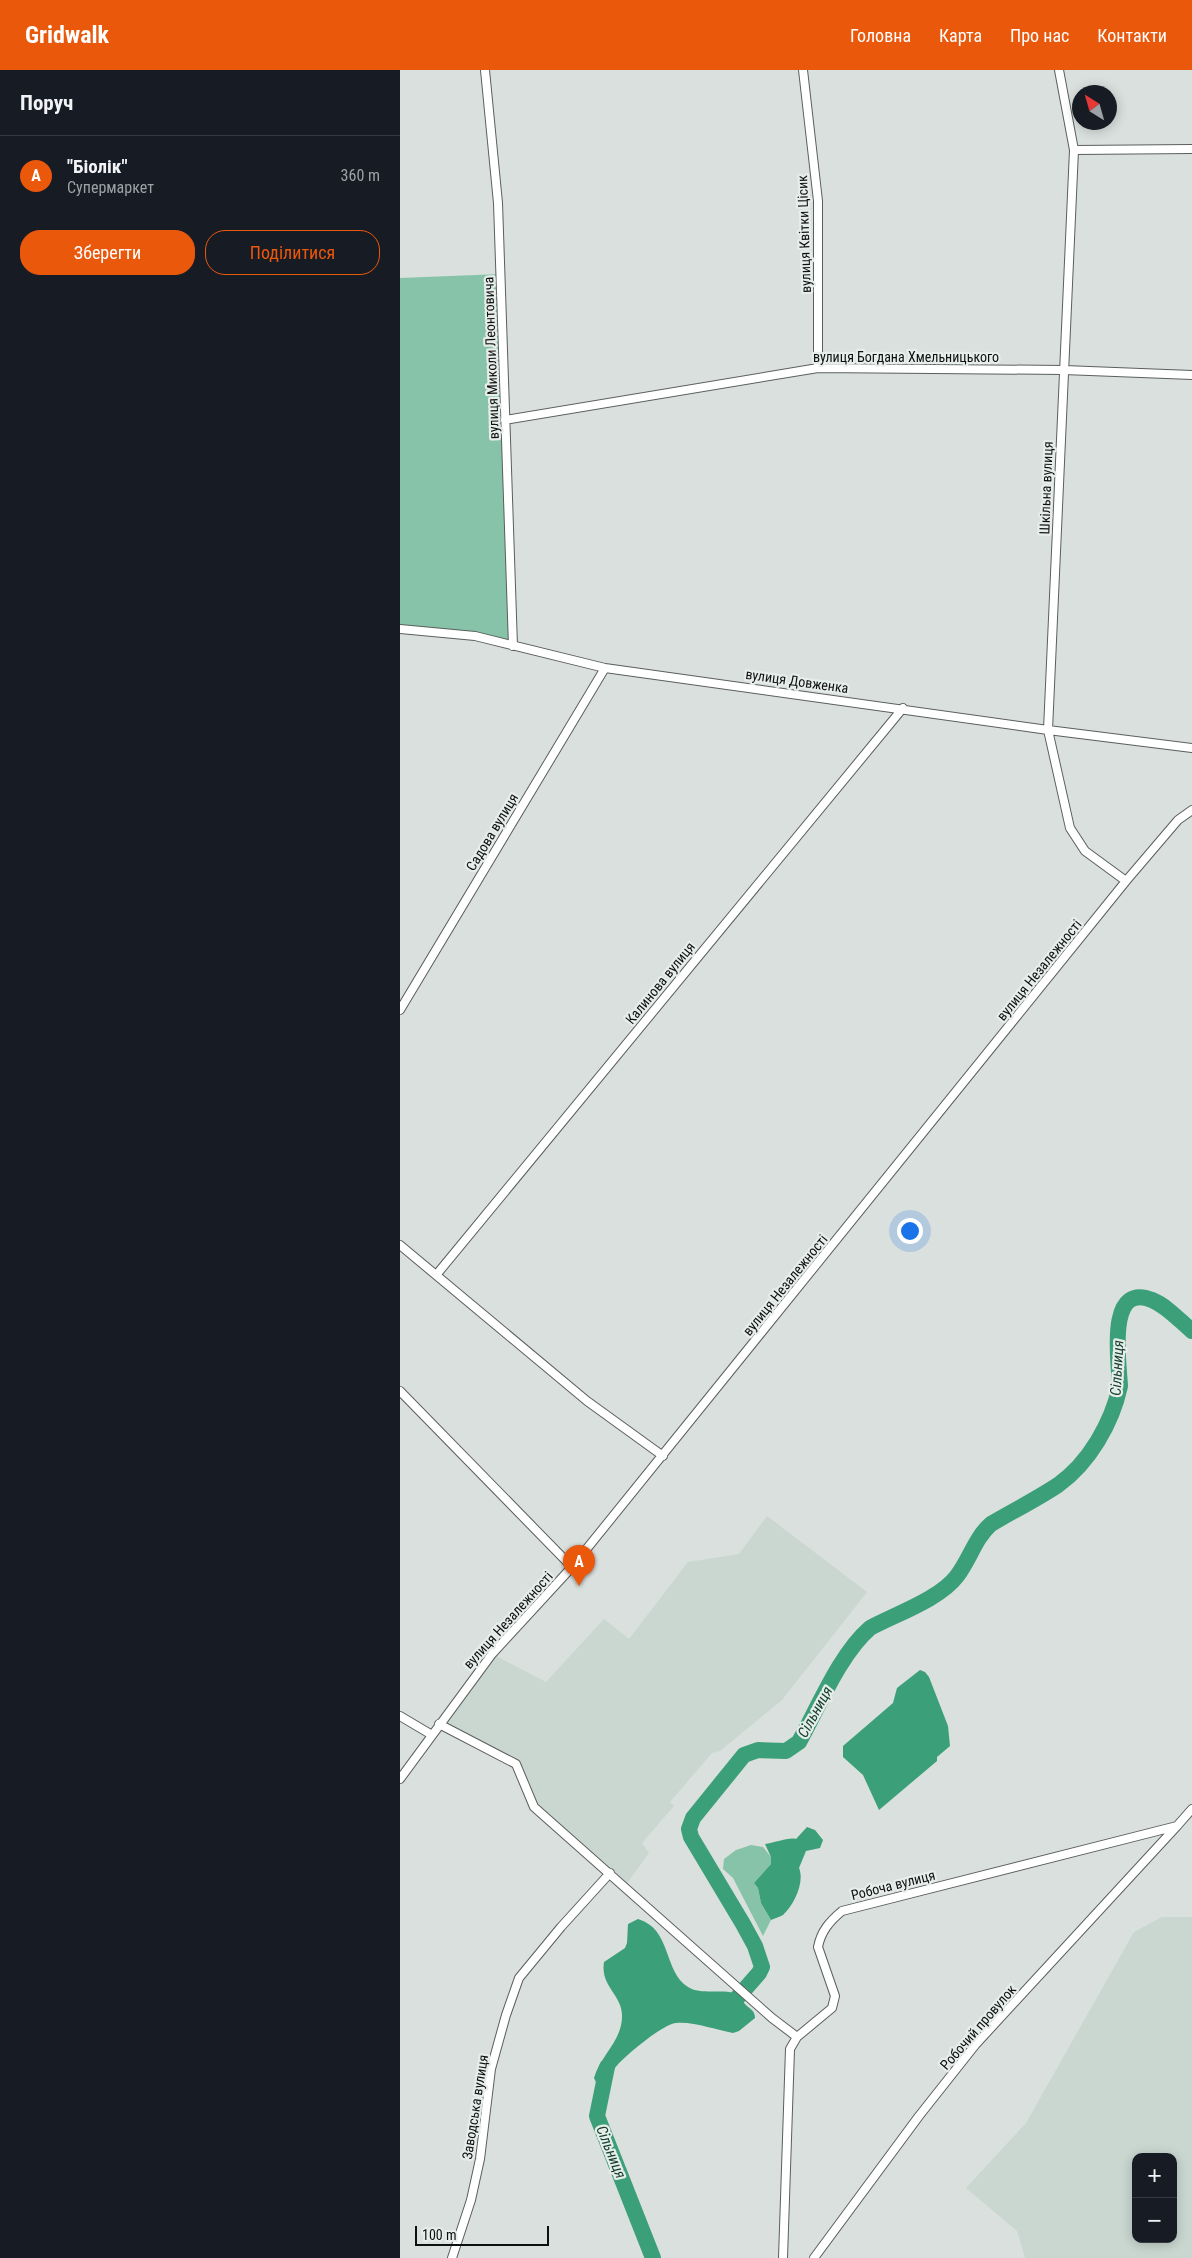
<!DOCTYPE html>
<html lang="uk">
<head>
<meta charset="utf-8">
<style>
	:root { --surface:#171b24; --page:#242831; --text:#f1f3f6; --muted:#9ea1a6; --line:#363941; --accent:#ea580c }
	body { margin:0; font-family:"Roboto Condensed",sans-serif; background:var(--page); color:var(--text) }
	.controls { position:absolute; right:15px; bottom:15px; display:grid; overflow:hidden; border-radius:10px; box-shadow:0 2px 12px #0003 }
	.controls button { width:45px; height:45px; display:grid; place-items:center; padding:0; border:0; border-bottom:1px solid var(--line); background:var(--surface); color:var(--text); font:25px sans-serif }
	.compass { position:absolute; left:672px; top:15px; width:45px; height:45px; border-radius:50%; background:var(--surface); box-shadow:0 2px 12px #0003; rotate:323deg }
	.scale { position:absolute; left:15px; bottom:12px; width:134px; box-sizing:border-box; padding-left:5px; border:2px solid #0e100f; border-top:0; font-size:14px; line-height:18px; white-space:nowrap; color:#0e100f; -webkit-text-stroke:4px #e7edea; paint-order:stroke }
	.you { position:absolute; left:509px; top:1160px; width:18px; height:18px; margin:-12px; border:4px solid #fff; border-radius:50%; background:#1a73e8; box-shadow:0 0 0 8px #1a73e833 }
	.badge { display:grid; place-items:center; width:32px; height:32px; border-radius:50%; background:var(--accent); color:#fff; font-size:16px; font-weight:700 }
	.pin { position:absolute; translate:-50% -41px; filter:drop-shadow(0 1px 2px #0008) }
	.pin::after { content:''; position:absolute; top:26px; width:18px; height:15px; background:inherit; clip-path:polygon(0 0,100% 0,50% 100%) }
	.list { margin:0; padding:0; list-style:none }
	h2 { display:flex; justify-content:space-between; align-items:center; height:65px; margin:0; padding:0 20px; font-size:21px }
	h2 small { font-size:16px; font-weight:400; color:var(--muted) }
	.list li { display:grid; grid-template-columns:32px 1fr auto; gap:15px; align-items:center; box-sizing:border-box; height:80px; padding:0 20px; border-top:1px solid var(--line) }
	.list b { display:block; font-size:19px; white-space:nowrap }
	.list p { margin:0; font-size:16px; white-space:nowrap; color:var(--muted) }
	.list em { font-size:16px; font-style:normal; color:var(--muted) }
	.actions { display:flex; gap:10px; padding:15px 20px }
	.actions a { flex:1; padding:11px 0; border:1px solid var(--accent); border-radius:20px; text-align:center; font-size:18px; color:var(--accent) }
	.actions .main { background:var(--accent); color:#fff }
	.map { position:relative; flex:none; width:792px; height:2188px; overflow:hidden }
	header { display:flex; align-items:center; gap:30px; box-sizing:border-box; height:70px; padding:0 25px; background:var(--accent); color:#fff }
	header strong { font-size:24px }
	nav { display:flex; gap:28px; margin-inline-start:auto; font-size:18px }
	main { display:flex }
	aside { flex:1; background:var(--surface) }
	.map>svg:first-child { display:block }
</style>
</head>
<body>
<header>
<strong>Gridwalk</strong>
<nav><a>Головна</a><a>Карта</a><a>Про нас</a><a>Контакти</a></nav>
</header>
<main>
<aside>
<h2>Поруч<small></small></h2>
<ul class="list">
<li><span class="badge">A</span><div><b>&quot;Біолік&quot;</b><p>Супермаркет</p></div><em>360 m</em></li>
</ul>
<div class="actions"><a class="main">Зберегти</a><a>Поділитися</a></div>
</aside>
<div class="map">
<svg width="792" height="2188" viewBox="0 0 792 2188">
	<rect width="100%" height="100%" fill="#dae0dd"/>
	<!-- built -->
	<path fill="#c9d7d0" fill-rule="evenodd" d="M367,1446L467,1522L382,1630L320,1681L312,1683L270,1732L274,1736L242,1773L249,1783L225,1816L134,1737L116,1694L39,1654L92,1584L146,1612L204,1549L229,1569L288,1492L339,1484Z
		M762,1847H792V2188H625L617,2161L566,2118L626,2053L734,1862ZM736,2087H773V2169H736Z"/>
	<!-- green -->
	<path fill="#87c3a8" d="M101,204L113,576L76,567L0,560V208Z
		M351,1775L363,1777L371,1787V1794L354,1813L358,1818L361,1833L371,1850L363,1866L333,1808L323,1799L324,1789L336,1780Z"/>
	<!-- water -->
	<path fill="#3b9f79" d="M520,1600L525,1602L529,1607L548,1656L550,1676L537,1687V1691L479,1740L463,1705L443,1687V1676L493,1633L497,1618Z
		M407,1757L415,1760L423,1770L420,1778L406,1781L399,1798C405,1812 394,1835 383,1845C380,1847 375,1848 371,1850L361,1833L358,1818L354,1813L371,1794V1787L365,1774C374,1773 389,1767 396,1769Z
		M238,1849C272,1859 263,1901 288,1917C300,1925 324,1919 333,1923C338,1926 343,1932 347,1936C352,1940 355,1942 355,1948L339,1961L333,1963C317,1960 292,1951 276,1953C263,1954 223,1987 215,1998C210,2005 209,2013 204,2019L199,2018L194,2008C200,1986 223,1970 222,1945C222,1925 200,1916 204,1892L225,1878L227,1873L228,1854Z"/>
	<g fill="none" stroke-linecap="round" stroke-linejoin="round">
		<!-- river -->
		<path stroke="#3b9f79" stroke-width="16" d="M320,1939L331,1935L359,1903L362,1897L355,1876L343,1854L291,1767L289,1759L293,1748L344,1685L358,1680L386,1681L399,1672C419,1636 440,1584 470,1558C496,1544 540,1529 557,1506C570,1489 575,1468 591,1454C613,1441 637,1429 658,1415C689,1393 712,1353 720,1316C719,1293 706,1211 752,1230C767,1236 780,1251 792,1261
			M207,1997L197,2046L253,2188"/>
		<defs>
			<path id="street" d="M85,0L98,133L113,576
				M403,0L418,131V298
				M659,0L674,80L648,660L670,758L685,781L726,811
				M674,80L792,79
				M105,350L418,298L664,300L792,305
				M0,559L75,566L205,598L648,660L792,678
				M0,940L205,598
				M0,1175L187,1331L263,1386
				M37,1204L503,638
				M0,1321L172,1497
				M0,1646L32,1665
				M39,1654L116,1694L134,1737L372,1948L397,1967
				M0,1709L92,1584L172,1497L726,811L778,750L792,740
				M52,2188L71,2130L80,2089L91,1999L106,1945L119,1908L161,1857L210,1803
				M383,2188L390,1979L397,1967L432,1938L435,1926L418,1877C421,1861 430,1851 442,1841L777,1756L792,1739
				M414,2188L519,2046L576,1974L777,1756"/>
		</defs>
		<!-- street casing -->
		<use href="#street" stroke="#5a5f5c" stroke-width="10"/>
		<!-- street -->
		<use href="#street" stroke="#fff" stroke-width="8"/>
	</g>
	<g text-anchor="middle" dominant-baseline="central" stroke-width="4.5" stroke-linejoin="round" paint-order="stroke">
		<!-- street labels -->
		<g font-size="14" fill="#0e100f" stroke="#e7edea">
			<text transform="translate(404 164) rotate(-92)">вулиця Квітки Цісик</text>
			<text x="506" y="287">вулиця Богдана Хмельницького</text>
			<text transform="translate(91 288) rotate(-92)">вулиця Миколи Леонтовича</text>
			<text transform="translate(646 418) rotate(-88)">Шкільна вулиця</text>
			<text transform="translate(397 611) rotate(8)">вулиця Довженка</text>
			<text transform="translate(92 762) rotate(-59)">Садова вулиця</text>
			<text transform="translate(639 900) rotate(-51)">вулиця Незалежності</text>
			<text transform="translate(260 913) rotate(-51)">Калинова вулиця</text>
			<text transform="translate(385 1215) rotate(-51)">вулиця Незалежності</text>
			<text transform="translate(108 1550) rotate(-48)">вулиця Незалежності</text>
			<text transform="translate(493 1815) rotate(-14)">Робоча вулиця</text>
			<text transform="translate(578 1957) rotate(-49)">Робочий провулок</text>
			<text transform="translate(75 2037) rotate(-81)">Заводська вулиця</text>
		</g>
		<!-- water labels -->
		<g font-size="15" font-style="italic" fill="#174231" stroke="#e7edea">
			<text transform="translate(717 1298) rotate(-87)">Сільниця</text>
			<text transform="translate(415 1642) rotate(-61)">Сільниця</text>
			<text transform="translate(211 2082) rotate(68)">Сільниця</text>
		</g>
	</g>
</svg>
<div class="controls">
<button>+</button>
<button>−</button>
</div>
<svg class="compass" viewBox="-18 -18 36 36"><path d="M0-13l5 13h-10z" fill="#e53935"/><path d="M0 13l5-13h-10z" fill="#9ea1a6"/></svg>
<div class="scale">100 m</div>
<div class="you"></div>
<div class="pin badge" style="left:179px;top:1516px">A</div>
</div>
</main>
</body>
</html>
